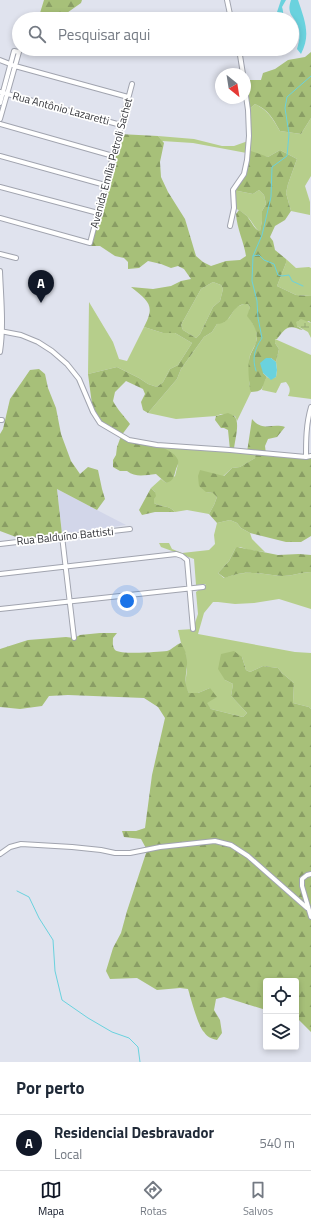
<!DOCTYPE html>
<html lang="pt">
<head>
<meta charset="utf-8">
<style>
	:root { --surface:#fff; --page:#f6f6f7; --text:#1f2937; --muted:#747a83; --line:#e0e1e3; --accent:#111827 }
	body { margin:0; font-family:"Titillium Web",sans-serif; background:var(--page); color:var(--text) }
	.controls { position:absolute; right:12px; bottom:12px; display:grid; overflow:hidden; border-radius:4px; box-shadow:0 2px 6px #0003 }
	.controls button { width:36px; height:36px; display:grid; place-items:center; padding:0; border:0; border-bottom:1px solid var(--line); background:var(--surface); color:var(--text); font:20px sans-serif }
	.compass { position:absolute; left:215px; top:68px; width:36px; height:36px; border-radius:50%; background:var(--surface); box-shadow:0 2px 6px #0003; rotate:150deg }
	.you { position:absolute; left:127px; top:601px; width:14px; height:14px; margin:-10px; border:3px solid #fff; border-radius:50%; background:#1a73e8; box-shadow:0 0 0 6px #1a73e833 }
	.badge { display:grid; place-items:center; width:26px; height:26px; border-radius:50%; background:var(--accent); color:#fff; font-size:13px; font-weight:700 }
	.pin { position:absolute; translate:-50% -33px; filter:drop-shadow(0 1px 2px #0008) }
	.pin::after { content:''; position:absolute; top:21px; width:14px; height:12px; background:inherit; clip-path:polygon(0 0,100% 0,50% 100%) }
	.list { margin:0; padding:0; list-style:none }
	h2 { display:flex; justify-content:space-between; align-items:center; height:52px; margin:0; padding:0 16px; font-size:17px }
	h2 small { font-size:13px; font-weight:400; color:var(--muted) }
	.list li { display:grid; grid-template-columns:26px 1fr auto; gap:12px; align-items:center; box-sizing:border-box; height:56px; padding:0 16px; border-top:1px solid var(--line) }
	.list b { display:block; font-size:15px; white-space:nowrap }
	.list p { margin:0; font-size:13px; white-space:nowrap; color:var(--muted) }
	.list em { font-size:13px; font-style:normal; color:var(--muted) }
	.icon { flex:none; width:22px; height:22px; fill:none; stroke:currentColor; stroke-width:2; stroke-linecap:round; stroke-linejoin:round }
	.map { position:relative; flex:none; width:311px; height:1062px; overflow:hidden }
	.search { position:absolute; background:var(--surface); box-shadow:0 2px 6px #0003; left:12px; right:12px; top:12px; height:44px; display:flex; align-items:center; gap:10px; box-sizing:border-box; padding:0 14px; border-radius:22px; color:var(--muted); font-size:15px }
	.sheet { height:108px; background:var(--surface) }
	nav { display:flex; justify-content:space-around; align-items:center; box-sizing:border-box; height:56px; border-top:1px solid var(--line); background:var(--surface); font-size:11px; color:var(--muted) }
	nav a { display:grid; justify-items:center; gap:2px }
	nav .on { color:var(--accent) }
	.map>svg:first-child { display:block }
</style>
</head>
<body>
<div class="map">
<svg width="311" height="1062" viewBox="0 0 311 1062">
	<defs>
		<pattern id="forest-firs" width="22" height="20" patternUnits="userSpaceOnUse"><rect width="22" height="20" fill="#a7c079"/><path d="M5 1l3.5 6h-7zM16 11l3.5 6h-7z" fill="#899d64"/></pattern>
		<pattern id="wetland-marsh" width="20" height="14" patternUnits="userSpaceOnUse"><rect width="20" height="14" fill="#b6ce8b"/><path d="M1 5h8M5 5V1M11 12h8M15 12V8" fill="none" stroke="#95a873"/></pattern>
	</defs>
	<rect width="100%" height="100%" fill="#e0e3ee"/>
	<!-- built -->
	<path fill="#d2d6e9" d="M57,489L97,510L126,525L62,534Z"/>
	<!-- grass -->
	<path fill="#b6ce8b" d="M255,104C269,111 272,118 280,131L301,134L311,118V176L305,186L310,202V215L291,211L286,193L288,184L297,159L280,150L268,157L193,143L162,141L158,136L194,139L222,146H234L248,141V110Z
		M233,190L253,194L259,190L264,195L266,204L262,211V221L260,232C255,228 254,225 251,221C247,215 240,210 234,208Z
		M286,259L296,268L309,267L311,268V296L296,295L277,286L286,263Z
		M213,282L221,285L223,289L220,301L213,307L200,334L196,338L183,330L181,325L201,289Z
		M89,302L113,342L119,359L127,361L144,327L163,333H175L192,343L178,365L170,369L163,382L157,387L148,384L139,378L117,367L88,374Z
		M244,304H248L250,307L248,316L256,329L257,336L256,343L250,355L249,362V382L251,392L237,421L235,416L221,414L216,416L176,419L148,413L177,379L181,369L204,337L212,332L217,324L229,318L236,307Z
		M275,339L311,355V399L288,396C291,390 290,387 286,382L281,383L276,393L262,390L263,383L267,377L271,379L276,377L277,370L276,362L279,349L275,343Z
		M157,445L257,453L255,458L247,463L240,467L232,468L206,492L214,493L217,497L214,505L209,514L187,510L175,512C167,504 163,508 154,503V499L155,492L151,488L161,479L166,483L175,476L178,464Z
		M230,520L237,523L241,528L250,533L252,539L265,552L249,550L240,547L235,549L229,561L218,573L224,578C233,575 243,572 252,573C262,573 273,576 283,576C292,576 302,572 311,572V609L279,599L254,603L235,604L218,602H213L204,613L198,634L295,652L311,653V709L309,707L293,703L294,683L282,673L278,668L263,666L250,672L246,670L242,657L225,680L233,684L231,696L247,713L243,717L211,709L206,703L210,688L198,693H189L185,686L187,669L186,655L181,643L178,630L193,629L198,614L196,592L206,584L196,585L194,559L161,547L159,543H169L172,549L182,553L209,550L215,544L214,535L217,523Z"/>
	<!-- forest -->
	<path fill="url(#forest-firs)" fill-rule="evenodd" d="M44,0H82L81,3L64,15L40,13Z
		M311,52V118L301,134L280,131C273,119 269,110 255,104L248,110L245,89V79L249,80H261L263,73L275,69L288,60L305,57Z
		M119,134L158,136L164,143L160,162L161,177L168,192L185,219L196,256L203,262L211,266L226,261L240,260L246,256C244,242 237,229 236,214L239,210C243,213 247,215 249,219C253,224 254,229 260,231L262,221V211L266,204L264,195L259,190L253,194L233,190L244,174L248,150L268,157L280,150L297,159L288,184L286,193L291,211L285,220L275,226L270,237L273,241L275,250L286,259V263L277,286L296,295L311,296V323L309,321L297,326L303,330C301,330 299,329 296,328C286,325 282,333 277,339H275V343L279,349L276,362L271,358L263,368V373L267,377C260,388 266,391 251,392L250,390C249,379 247,367 250,356C251,352 254,349 255,345C260,334 254,325 247,316L250,307L248,304C230,303 234,323 217,324L212,332L204,337L181,369L177,379L148,413L143,410L141,402L145,394L143,389L126,381L115,392L113,401C117,409 124,416 130,424L121,436C134,439 173,446 178,460C179,464 177,466 176,469C174,476 174,481 166,483L156,474C145,475 136,478 127,471H120L113,467V460L116,455L117,447L121,436L100,423L93,412L88,374L117,367L139,378L148,384L157,387L163,382L170,369L178,365L192,343L175,333H163L144,327C156,305 148,301 131,287L153,289L171,286L181,281L191,279L184,269L178,266L171,268L161,264L148,261L139,268L128,269V262L124,258L115,256L100,246H91ZM213,282L221,285L223,289L220,301L213,307L200,334L196,338L183,330L181,325L201,289Z
		M39,369L45,374L48,388L56,408L61,434L71,461L80,474L88,467L98,470L102,489L105,499L97,510L57,489L62,534L25,538L16,537L0,531V434L3,429L10,399L30,370Z
		M228,413C230,414 233,415 234,416C241,422 234,442 234,450H230L228,430L224,428H221L215,420L216,416Z
		M252,419C263,432 272,423 285,427L277,437L268,439L265,446L266,454L311,456V536L301,542H286L250,533L241,528L237,523L230,520L217,523L209,514L214,505L217,497L213,493L206,492L199,486L198,476L200,470L224,476L232,468L240,467L255,458L256,453L247,452Z
		M151,488L155,492L156,496L154,499V503C163,508 167,504 175,512H155L142,515L139,510Z
		M237,547L278,555L299,554L311,555V572C302,572 292,576 283,576C273,576 262,573 252,573C243,572 233,575 225,578L218,573L229,561L235,549Z
		M100,633H117L113,638C113,642 112,646 115,650C120,655 158,652 167,651C173,649 175,645 181,643C183,647 186,651 186,655C190,669 181,679 189,693H198L210,688L217,697L207,703L211,709L243,717L247,713L231,696L233,684L225,680L218,669L221,654L234,651L242,657L246,670L250,672L263,666L278,668L282,673L294,683L293,703L309,707L311,709V1032L296,1017V981H266V1010L224,997L216,999L214,1010L220,1020L222,1033L217,1040C212,1039 207,1037 204,1032C198,1026 191,999 188,989L180,988L157,990L137,978L110,979L106,971L113,948L121,933L127,911L147,850L141,839L124,837L122,831H136L145,828L152,775L165,718L158,707L144,698L68,695L49,696L42,706L20,709L0,707V649L28,640L66,637L74,638L80,635Z"/>
	<!-- wetland -->
	<path fill="url(#wetland-marsh)" d="M301,319L311,323V338L308,332L297,326L296,322Z"/>
	<!-- water -->
	<path fill="#6ad2de" d="M281,0H286L282,7C283,11 284,13 282,17L279,18L277,12Z
		M291,0H298C305,21 311,35 301,54L297,49C299,42 301,34 298,26C294,15 286,15 291,0Z
		M266,358H271L276,362L277,370L276,377L271,380L263,373L260,363Z"/>
	<g fill="none" stroke-linecap="round" stroke-linejoin="round">
		<!-- stream -->
		<path stroke="#6ad2de" stroke-width="1" d="M253,256L259,255L264,260L274,264L278,275L282,276L289,275L292,281L303,286
			M256,371C252,358 254,350 262,338L258,318L257,301L252,281L253,256L262,235L271,197L272,167L287,156L289,134L285,108L287,97L311,76
			M17,891L29,897L39,918L53,940L55,971L62,1000L88,1018L112,1032L129,1038L138,1047L140,1062"/>
		<defs>
			<path id="minor" d="M227,0L231,19
				M239,49L243,74
				M0,60L15,66L128,97
				M0,92L121,125
				M0,103L14,51L19,52L0,119
				M0,124L113,156
				M0,156L105,185
				M0,187L98,213
				M0,218L90,243L132,84
				M230,226L234,208L233,190L244,174L247,160L249,136L248,110L245,89
				M0,254L16,258
				M0,271C1,298 4,325 0,352
				M0,331L21,335L38,342L52,351L67,364L79,379L93,412L100,423L129,440L157,445L230,450L306,457L311,456
				M0,420H2
				M306,457C306,441 306,424 311,407
				M62,536L74,638
				M0,544L130,529
				M0,574L176,554L182,556L187,560L193,629
				M0,609L203,587
				M0,854L10,847L21,844L72,847L101,850L115,853H130L160,847L215,841L231,845L248,856L307,908
				M311,874L307,875L302,879V886L311,917"/>
		</defs>
		<!-- minor casing -->
		<use href="#minor" stroke="#a1a4af" stroke-width="6"/>
		<!-- minor -->
		<use href="#minor" stroke="#fff" stroke-width="4"/>
	</g>
	<g text-anchor="middle" dominant-baseline="central" stroke-width="3.5" stroke-linejoin="round" paint-order="stroke">
		<!-- street labels -->
		<g font-size="11" fill="#333439" stroke="#fff">
			<text transform="translate(61 108) rotate(15)">Rua Antônio Lazaretti</text>
			<text transform="translate(111 163) rotate(-75)">Avenida Emília Petroli Sachet</text>
			<text transform="translate(65 536) rotate(-6)">Rua Balduíno Battisti</text>
		</g>
	</g>
</svg>
<div class="controls">
<button><svg class="icon" aria-label="locate" viewBox="0 0 24 24"><circle cx="12" cy="12" r="6"/><path d="M12 2v4M12 18v4M2 12h4M18 12h4"/></svg></button>
<button><svg class="icon" aria-label="layers" viewBox="0 0 24 24"><path d="M12 4l9 5-9 5-9-5zM3 14l9 5 9-5"/></svg></button>
</div>
<svg class="compass" viewBox="-18 -18 36 36"><path d="M0-13l5 13h-10z" fill="#e53935"/><path d="M0 13l5-13h-10z" fill="#747a83"/></svg>
<div class="you"></div>
<div class="pin badge" style="left:41px;top:303px">A</div>
<div class="search"><svg class="icon" aria-label="search" viewBox="0 0 24 24"><circle cx="10" cy="10" r="6"/><path d="M15 15l6 6"/></svg>Pesquisar aqui</div>
</div>
<section class="sheet">
<h2>Por perto<small></small></h2>
<ul class="list">
<li><span class="badge">A</span><div><b>Residencial Desbravador</b><p>Local</p></div><em>540 m</em></li>
</ul>
</section>
<nav>
<a class="on"><svg class="icon" aria-label="map" viewBox="0 0 24 24"><path d="M3 6l6-2 6 2 6-2v14l-6 2-6-2-6 2zM9 4v14M15 6v14"/></svg>Mapa</a>
<a><svg class="icon" aria-label="directions" viewBox="0 0 24 24"><path d="M12 3l9 9-9 9-9-9zM9 14v-3h6M13 9l2 2-2 2"/></svg>Rotas</a>
<a><svg class="icon" aria-label="saved" viewBox="0 0 24 24"><path d="M7 4h10v16l-5-4-5 4z"/></svg>Salvos</a>
</nav>
</body>
</html>
